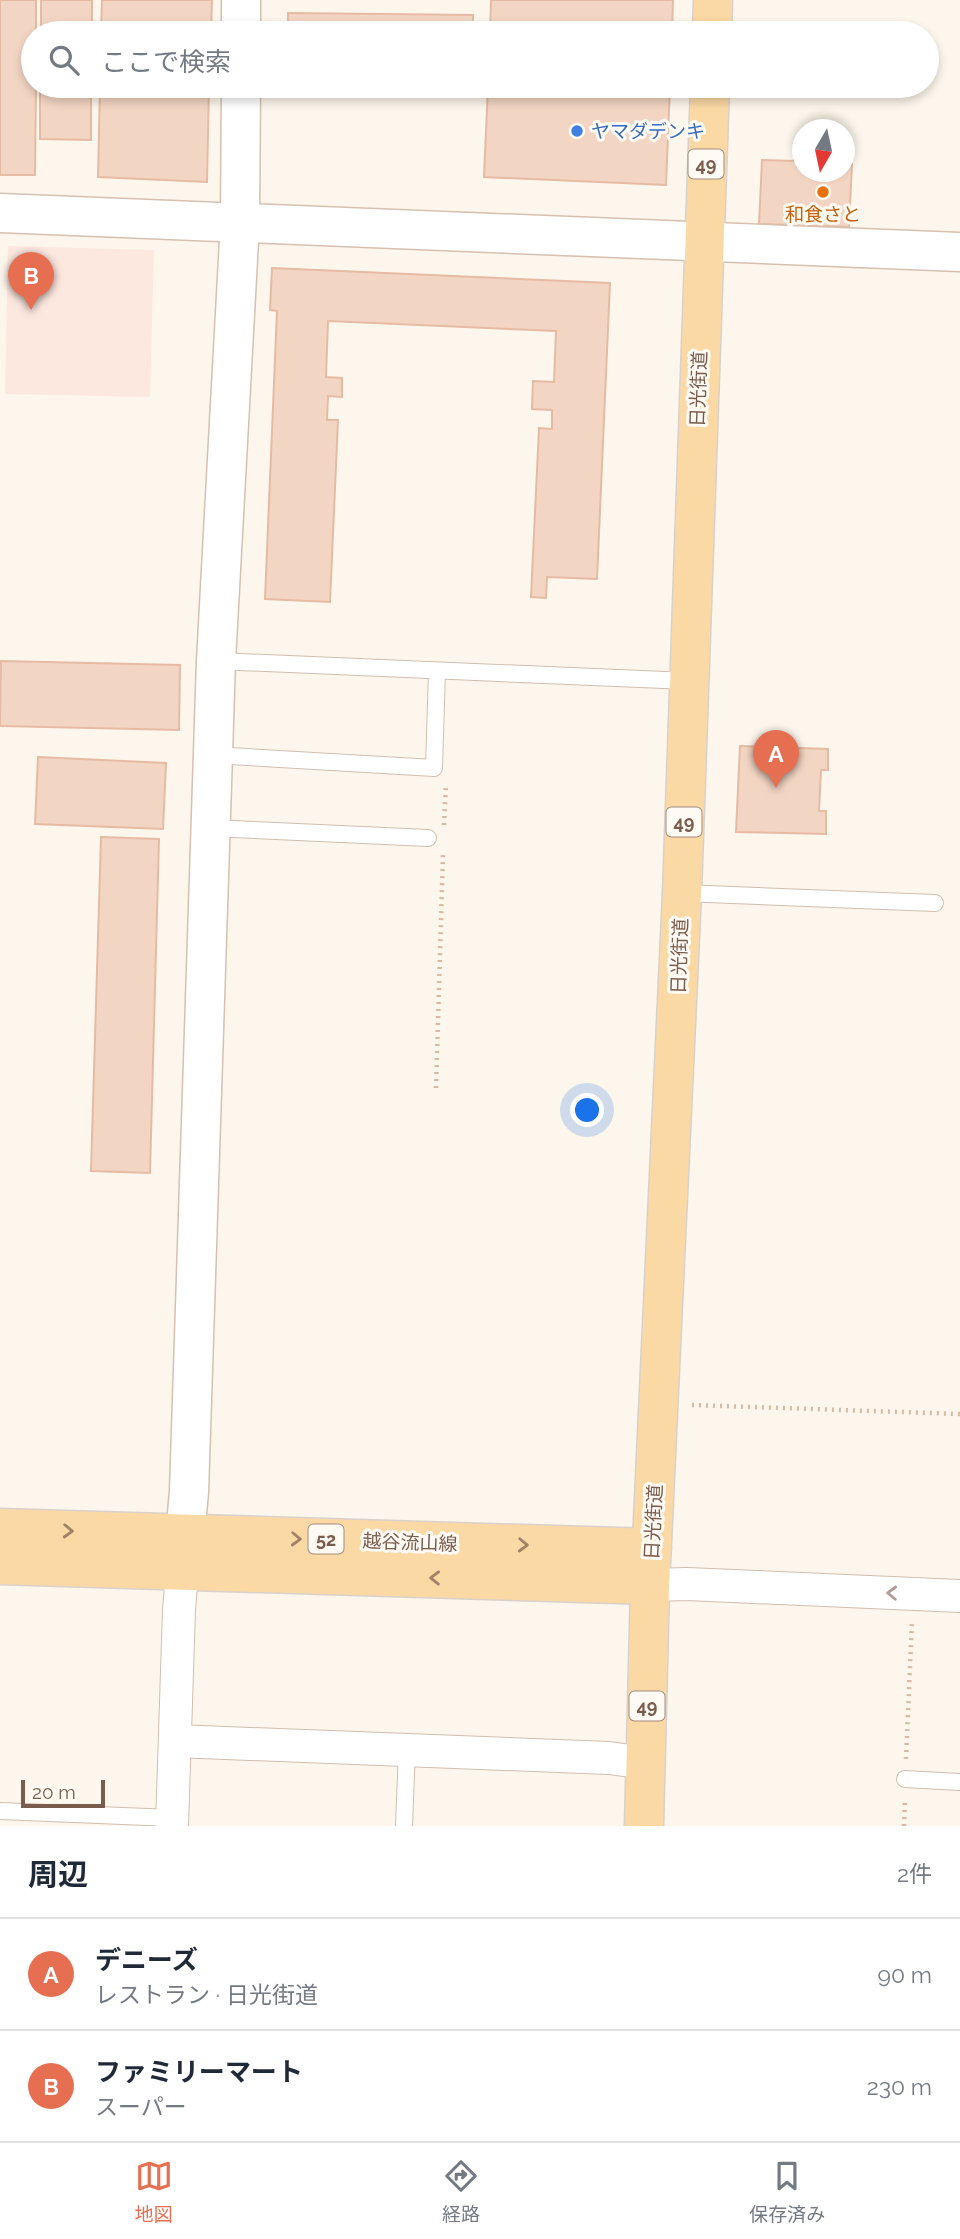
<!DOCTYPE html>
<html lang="ja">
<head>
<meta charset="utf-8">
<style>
	:root { --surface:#fff; --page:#f6f6f7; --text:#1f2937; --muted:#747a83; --line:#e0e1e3; --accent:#e76f51 }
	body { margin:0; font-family:Raleway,"Noto Sans JP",sans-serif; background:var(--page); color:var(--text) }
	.compass { position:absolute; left:792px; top:119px; width:63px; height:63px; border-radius:50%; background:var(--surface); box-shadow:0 4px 10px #0003; rotate:189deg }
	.scale { position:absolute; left:21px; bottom:18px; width:84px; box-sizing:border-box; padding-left:7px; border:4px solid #7a5c4d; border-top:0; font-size:19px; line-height:24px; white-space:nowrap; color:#7a5c4d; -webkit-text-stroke:5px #fffaf3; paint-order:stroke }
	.you { position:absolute; left:588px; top:1111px; width:24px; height:24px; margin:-18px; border:5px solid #fff; border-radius:50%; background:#1a73e8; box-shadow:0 0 0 10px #1a73e833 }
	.badge { display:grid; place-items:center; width:46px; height:46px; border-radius:50%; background:var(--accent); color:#fff; font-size:23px; font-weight:700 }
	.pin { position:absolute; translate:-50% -58px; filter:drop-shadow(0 2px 4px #0008) }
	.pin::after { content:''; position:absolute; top:37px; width:24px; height:21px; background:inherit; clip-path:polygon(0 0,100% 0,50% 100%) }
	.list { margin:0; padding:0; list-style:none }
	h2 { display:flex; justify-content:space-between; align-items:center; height:91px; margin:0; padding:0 28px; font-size:30px }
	h2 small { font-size:23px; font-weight:400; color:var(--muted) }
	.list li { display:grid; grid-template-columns:46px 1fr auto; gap:21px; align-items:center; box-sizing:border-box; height:112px; padding:0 28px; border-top:2px solid var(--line) }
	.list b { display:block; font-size:26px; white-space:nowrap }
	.list p { margin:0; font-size:23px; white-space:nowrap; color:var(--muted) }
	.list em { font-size:23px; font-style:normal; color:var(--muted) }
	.icon { flex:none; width:38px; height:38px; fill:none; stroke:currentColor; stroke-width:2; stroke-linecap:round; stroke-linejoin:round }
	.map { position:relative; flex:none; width:960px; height:1826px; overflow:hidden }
	.search { position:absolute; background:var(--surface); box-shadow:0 4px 10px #0003; left:21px; right:21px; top:21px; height:77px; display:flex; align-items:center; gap:18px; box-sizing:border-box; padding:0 24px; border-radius:38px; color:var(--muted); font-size:26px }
	.sheet { height:315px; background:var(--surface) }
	nav { display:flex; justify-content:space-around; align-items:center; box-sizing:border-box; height:98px; border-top:2px solid var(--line); background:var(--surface); font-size:19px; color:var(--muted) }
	nav a { display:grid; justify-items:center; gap:4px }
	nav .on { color:var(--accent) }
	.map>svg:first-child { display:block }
</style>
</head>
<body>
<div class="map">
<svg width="960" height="1826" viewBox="0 0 960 1826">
	<rect width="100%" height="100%" fill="#fdf6ec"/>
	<!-- commercial -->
	<path fill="#fde8e0" d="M8,246L154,250L150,397L5,394Z"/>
	<!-- building -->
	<path fill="#f3d5c3" stroke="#e6bba3" stroke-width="2" d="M0,0H36V33H33V86H36L35,175H0Z
		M41,0H92V33H41Z
		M102,0H212L211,33H101Z
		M491,0H673L672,33H490Z
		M288,13L473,15V33H288Z
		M40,86H91V140L40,139Z
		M100,86H209L207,182L98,177Z
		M488,86H670L666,185L484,177Z
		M794,152H802V172H844V164H852L849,227L759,224L762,160L794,161Z
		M272,268L610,283L597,579L547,577L546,598L531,597L539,428L552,429V410L532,409L533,381L554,382L556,331L328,321L326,377L342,378V397L328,396L327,420H338L330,602L265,599L277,311L270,310Z
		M1,661L180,665L179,730L0,726Z
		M740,746L828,749V770H821L819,811H826V834L736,832Z
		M38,757L166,763L163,829L35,824Z
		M101,837L159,839L150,1173L91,1171Z"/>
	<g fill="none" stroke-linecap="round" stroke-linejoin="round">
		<defs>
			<path id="lane" d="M216,661L688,681
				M213,755L434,768L437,671
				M210,828L428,838
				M682,893L935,903
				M905,1779L960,1782
				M0,1811L172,1818
				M404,1826L407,1749"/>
			<path id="street" d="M650,1585L687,1584L960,1596
				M176,1741L609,1758L646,1763
				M172,1826L179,1610L184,1547"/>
			<path id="secondary" d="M241,33V0
				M0,213L960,252
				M185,1535L189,1492L216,661L240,222L241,86"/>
			<path id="primary" d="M712,33L713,0
				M0,1528L652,1548
				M0,1565L650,1585
				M644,1826L650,1585L682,893L710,86"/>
		</defs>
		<!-- lane casing -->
		<use href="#lane" stroke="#d1beb0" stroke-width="18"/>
		<!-- street casing -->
		<use href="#street" stroke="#d1beb0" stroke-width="34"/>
		<!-- secondary casing -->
		<use href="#secondary" stroke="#d6c0b0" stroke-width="41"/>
		<!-- primary casing -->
		<use href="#primary" stroke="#dad1cd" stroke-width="41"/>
		<!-- path -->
		<path stroke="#d9b8a5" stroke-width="4.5" stroke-dasharray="2 5" stroke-linecap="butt" d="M444,825L446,784
			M436,1088L443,854
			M692,1405L960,1414
			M906,1759L912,1621
			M904,1826L905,1799"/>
		<!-- lane -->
		<use href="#lane" stroke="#fff" stroke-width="16"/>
		<!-- street -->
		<use href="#street" stroke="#fff" stroke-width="32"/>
		<!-- secondary -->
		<use href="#secondary" stroke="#fff" stroke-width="38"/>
		<!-- primary -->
		<use href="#primary" stroke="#fbd9a5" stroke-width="38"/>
	</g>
	<!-- one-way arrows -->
	<defs><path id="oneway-chevron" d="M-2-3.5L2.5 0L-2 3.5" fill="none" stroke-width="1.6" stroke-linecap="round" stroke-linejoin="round" transform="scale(1.75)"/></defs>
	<g stroke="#a18267">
		<use href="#oneway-chevron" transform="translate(68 1531) rotate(2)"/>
		<use href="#oneway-chevron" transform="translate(296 1539) rotate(2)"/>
		<use href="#oneway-chevron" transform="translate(523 1545) rotate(2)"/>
		<use href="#oneway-chevron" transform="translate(435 1578) rotate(-179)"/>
	</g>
	<use stroke="#af9d94" href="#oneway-chevron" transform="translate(892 1593) rotate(-178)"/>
	<!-- markers -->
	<circle fill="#3f7fe0" stroke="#fffaf3" stroke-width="2.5" cx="577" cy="131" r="7"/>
	<circle fill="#e8710a" stroke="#fffaf3" stroke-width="2.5" cx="823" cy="192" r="7"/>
	<g text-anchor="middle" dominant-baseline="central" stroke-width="6" stroke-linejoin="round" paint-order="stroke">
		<!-- shield labels -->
		<g fill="#fffaf3" stroke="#a28b7f" stroke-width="2">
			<rect x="688.5" y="149.5" width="35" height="29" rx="5"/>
			<rect x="666.5" y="807.5" width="35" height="29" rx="5"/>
			<rect x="308.5" y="1524.5" width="35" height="29" rx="5"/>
			<rect x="629.5" y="1691.5" width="35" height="29" rx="5"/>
		</g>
		<g font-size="18" font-weight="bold" fill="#7a5c4d">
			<text x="706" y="164">49</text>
			<text x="684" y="822">49</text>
			<text x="326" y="1539">52</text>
			<text x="647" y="1706">49</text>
		</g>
		<!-- shop labels -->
		<g font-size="19" fill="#366cbe" stroke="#fffaf3" text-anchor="start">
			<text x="591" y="131">ヤマダデンキ</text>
		</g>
		<!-- food labels -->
		<g font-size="19" fill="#c56008" stroke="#fffaf3">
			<text x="823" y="214">和食さと</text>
		</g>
		<!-- street labels -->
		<g font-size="19" fill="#7a5c4d" stroke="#fffaf3">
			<text transform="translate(698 389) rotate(-88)">日光街道</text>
			<text transform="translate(679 956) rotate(-88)">日光街道</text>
			<text transform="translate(653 1522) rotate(-87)">日光街道</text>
			<text transform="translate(410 1542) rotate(2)">越谷流山線</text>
		</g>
	</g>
</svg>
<svg class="compass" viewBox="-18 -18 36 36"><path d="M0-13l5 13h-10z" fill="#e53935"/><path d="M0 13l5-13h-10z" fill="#747a83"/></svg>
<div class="scale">20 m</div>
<div class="you"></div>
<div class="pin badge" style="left:776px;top:788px">A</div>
<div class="pin badge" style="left:31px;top:310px">B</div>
<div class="search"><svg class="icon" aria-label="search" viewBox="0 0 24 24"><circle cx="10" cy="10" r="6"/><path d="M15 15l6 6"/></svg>ここで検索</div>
</div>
<section class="sheet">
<h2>周辺<small>2件</small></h2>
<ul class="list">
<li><span class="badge">A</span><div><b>デニーズ</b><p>レストラン · 日光街道</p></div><em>90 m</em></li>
<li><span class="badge">B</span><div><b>ファミリーマート</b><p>スーパー</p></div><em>230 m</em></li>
</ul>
</section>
<nav>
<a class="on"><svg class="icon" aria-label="map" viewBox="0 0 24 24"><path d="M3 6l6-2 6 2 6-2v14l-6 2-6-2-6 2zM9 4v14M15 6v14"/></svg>地図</a>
<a><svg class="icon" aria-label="directions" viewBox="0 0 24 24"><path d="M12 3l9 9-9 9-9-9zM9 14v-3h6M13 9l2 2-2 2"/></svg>経路</a>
<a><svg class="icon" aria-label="saved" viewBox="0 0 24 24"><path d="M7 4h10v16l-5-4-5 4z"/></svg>保存済み</a>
</nav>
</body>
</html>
